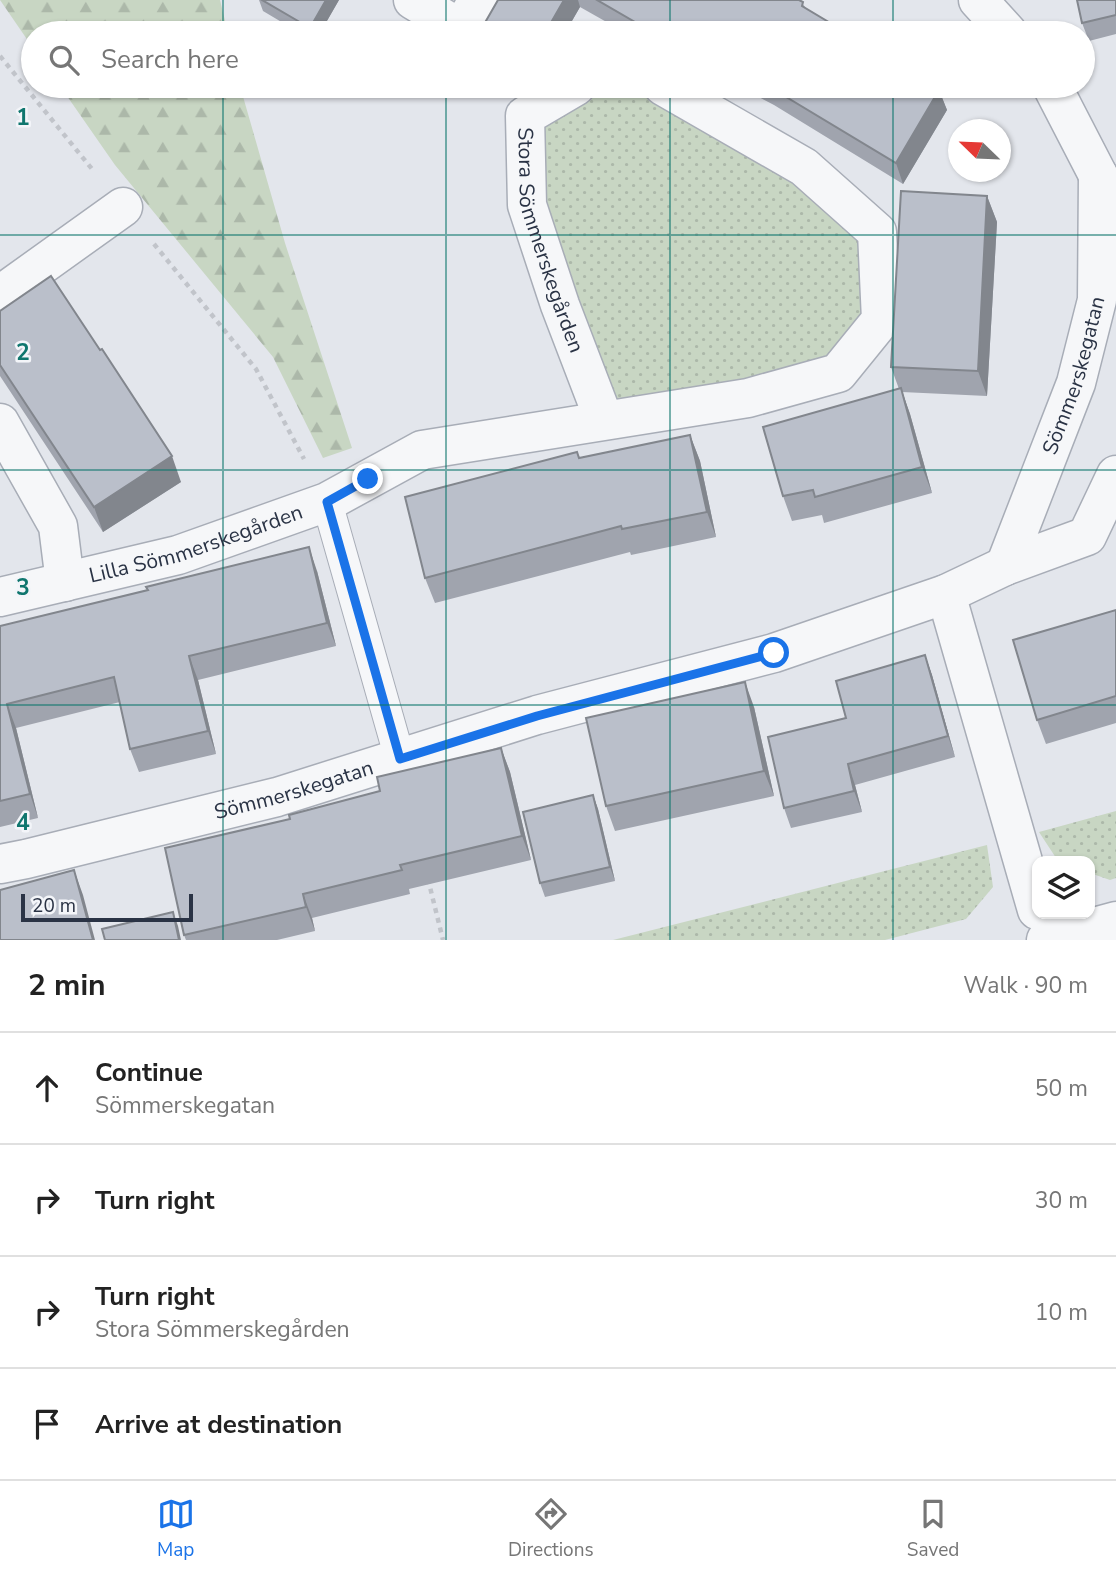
<!DOCTYPE html>
<html lang="en">
<head>
<meta charset="utf-8">
<style>
	:root { --surface:#fff; --page:#f6f6f6; --text:#222; --muted:#767676; --line:#e0e0e0; --accent:#1a73e8 }
	body { margin:0; font-family:"Nunito Sans",sans-serif; background:var(--page); color:var(--text) }
	.controls { position:absolute; right:21px; bottom:21px; display:grid; overflow:hidden; border-radius:14px; box-shadow:0 2px 5px #0004 }
	.controls button { width:63px; height:63px; display:grid; place-items:center; padding:0; border:0; border-bottom:2px solid var(--line); background:var(--surface); color:var(--text); font:35px sans-serif }
	.compass { position:absolute; left:948px; top:119px; width:63px; height:63px; border-radius:50%; background:var(--surface); box-shadow:0 2px 5px #0004; rotate:293deg }
	.scale { position:absolute; left:21px; bottom:18px; width:172px; box-sizing:border-box; padding-left:7px; border:4px solid #2a3345; border-top:0; font-size:19px; line-height:24px; white-space:nowrap; color:#2a3345; -webkit-text-stroke:5px #f3f5f9; paint-order:stroke }
	.stop { position:absolute; width:21px; height:21px; margin:-16px; border:5px solid #1a73e8; border-radius:50%; background:#fff }
	.stop.end { background:#1a73e8; border-color:#fff; box-shadow:0 2px 7px #0008 }
	.list { margin:0; padding:0; list-style:none }
	h2 { display:flex; justify-content:space-between; align-items:center; height:91px; margin:0; padding:0 28px; font-size:30px }
	h2 small { font-size:23px; font-weight:400; color:var(--muted) }
	.list li { display:grid; grid-template-columns:46px 1fr auto; gap:21px; align-items:center; box-sizing:border-box; height:112px; padding:0 28px; border-top:2px solid var(--line) }
	.list b { display:block; font-size:26px; white-space:nowrap }
	.list p { margin:0; font-size:23px; white-space:nowrap; color:var(--muted) }
	.list em { font-size:23px; font-style:normal; color:var(--muted) }
	.icon { flex:none; width:38px; height:38px; fill:none; stroke:currentColor; stroke-width:2; stroke-linecap:round; stroke-linejoin:round }
	.map { position:relative; flex:none; width:1116px; height:940px; overflow:hidden }
	.search { position:absolute; background:var(--surface); box-shadow:0 2px 5px #0004; left:21px; right:21px; top:21px; height:77px; display:flex; align-items:center; gap:18px; box-sizing:border-box; padding:0 24px; border-radius:38px; color:var(--muted); font-size:26px }
	.sheet { height:539px; background:var(--surface) }
	nav { display:flex; justify-content:space-around; align-items:center; box-sizing:border-box; height:98px; border-top:2px solid var(--line); background:var(--surface); font-size:19px; color:var(--muted) }
	nav a { display:grid; justify-items:center; gap:4px }
	nav .on { color:var(--accent) }
	.map>svg:first-child { display:block }
</style>
</head>
<body>
<div class="map">
<svg width="1116" height="940" viewBox="0 0 1116 940">
	<defs>
		<pattern id="grass-dots" width="8" height="8" patternUnits="userSpaceOnUse" patternTransform="scale(1.75)"><rect width="8" height="8" fill="#c8d6c3"/><path d="M2 2h.1M6 6h.1" fill="none" stroke="#acb8a9" stroke-width="1.8" stroke-linecap="round"/></pattern>
		<pattern id="forest-firs" width="22" height="20" patternUnits="userSpaceOnUse" patternTransform="scale(1.75)"><rect width="22" height="20" fill="#c8d6c3"/><path d="M5 1l3.5 6h-7zM16 11l3.5 6h-7z" fill="#acb8a9"/></pattern>
	</defs>
	<rect width="100%" height="100%" fill="#e3e6ec"/>
	<!-- grass -->
	<path fill="url(#grass-dots)" d="M643,94L795,181L860,237L864,317L829,364L610,404L547,206L537,127L587,97Z
		M1116,811V878L1110,880L1090,873V861H1058L1039,832Z
		M987,845L993,887L966,919L885,940H613Z"/>
	<!-- forest -->
	<path fill="url(#forest-firs)" d="M0,0H220L228,33H33V48Z
		M60,86H240L285,243L352,448L323,458L273,357L115,165Z"/>
	<g fill="none" stroke-linecap="round" stroke-linejoin="round">
		<defs>
			<path id="service" d="M327,502L400,759"/>
			<g id="minor">
				<path d="M413,0L461,29L478,0"/>
				<path d="M978,0L1008,33"/>
				<path id="s1" d="M576,86L525,116L527,205L560,305L604,420"/>
				<path d="M1052,86L1098,175L1107,197"/>
				<path d="M0,295L123,207"/>
				<path d="M0,423L58,526L65,582"/>
				<path id="s2" d="M1005,566L1076,383L1097,300L1098,175"/>
				<path d="M946,594L1037,910"/>
				<path id="s3" d="M0,597L178,555L327,502L422,450L748,398L838,373L881,320L877,232L804,167L663,86"/>
				<path id="s4" d="M0,864L26,859L277,797L537,715L774,653L946,594L1005,566L1087,536L1116,475"/>
				<path d="M1046,940L1116,921"/>
			</g>
		</defs>
		<!-- service casing -->
		<use href="#service" stroke="#a8adb7" stroke-width="32"/>
		<!-- minor casing -->
		<use href="#minor" stroke="#a8adb7" stroke-width="41"/>
		<!-- path -->
		<path stroke="#c1c4ca" stroke-width="4.5" stroke-dasharray="5 5" stroke-linecap="butt" d="M0,56L92,169
			M154,244L256,369L304,459
			M428,879L443,940"/>
		<!-- service -->
		<use href="#service" stroke="#f6f7f9" stroke-width="30"/>
		<!-- minor -->
		<use href="#minor" stroke="#f6f7f9" stroke-width="38"/>
	</g>
	<!-- wall -->
	<path fill="#a0a4ae" d="M259,0H339L320,33H300L263,11Z
		M498,0H799L806,8L847,33H626L580,7L565,33H479Z
		M1116,0V34L1089,41L1082,23Z
		M738,86H933L939,90L947,110L903,184L774,105Z
		M987,196L997,222L987,396L902,392L910,414L932,493L824,523L822,515L792,521L783,496L899,389L891,367Z
		M0,311L181,482L103,532L0,376Z
		M690,435L700,461L716,537L631,555L630,552L435,603L425,578L579,458Z
		M317,571L336,646L198,680L216,754L139,772L130,749L120,702L16,728L38,818L0,827V626Z
		M1116,610V723L1046,744L1037,720Z
		M925,655L932,675L955,757L855,785L862,812L791,828L784,808L846,718Z
		M754,707L774,796L615,831L606,806Z
		M501,748L510,772L531,860L409,889L410,894L312,918L315,931L277,940H186L184,935L290,819L380,791Z
		M593,795L598,809L615,881L545,897L540,883Z"/>
	<!-- shaded-wall -->
	<path fill="#82868d" d="M326,0H339L320,33H312L310,28Z
		M564,0H578L580,7L565,33H545Z
		M939,90L947,110L903,184L896,163Z
		M987,196L997,222L987,396L978,371Z
		M901,388L910,414L932,493L922,467Z
		M690,435L700,461L716,537L707,512Z
		M172,456L181,482L103,532L94,507Z
		M309,547L317,571L336,646L327,623Z
		M925,655L932,675L955,757L948,736Z
		M189,656L198,680L216,754L208,731Z
		M745,682L754,707L774,796L764,771Z
		M7,704L16,728L38,818L30,794Z
		M501,748L510,772L531,860L522,836Z
		M848,764L855,785L862,812L854,791Z
		M593,795L598,809L615,881L610,867Z
		M74,870L83,895L95,940H93Z
		M303,894L312,918L315,931L306,907Z
		M173,912L178,926L181,940H179Z"/>
	<!-- building -->
	<path fill="#babfca" stroke="#82868d" stroke-width="2" d="M262,0H326L310,28Z
		M498,0H564L545,33H479Z
		M597,0H799L803,2L802,6L847,33H654Z
		M1077,0H1116V15L1082,23Z
		M768,86H933L939,90L896,163Z
		M901,191L987,196L978,371L891,367Z
		M51,276L100,350L102,349L172,456L94,507L0,365V311Z
		M901,388L922,467L815,497L813,490L783,496L763,427Z
		M690,435L707,512L622,529L621,526L425,578L405,497L577,452L579,458Z
		M309,547L327,623L189,656L208,731L130,749L114,677L7,704L30,794L0,801V626L148,590L146,587Z
		M1116,610V696L1037,720L1013,640Z
		M925,655L948,736L848,764L854,791L784,808L768,737L846,718L836,681Z
		M745,682L764,771L606,806L586,718Z
		M501,748L522,836L400,865L402,870L303,894L306,907L184,935L165,848L290,819L289,815L380,791L377,777Z
		M593,795L610,867L540,883L523,812Z
		M74,870L93,940H0V890Z
		M173,912L179,940H105L102,929Z"/>
	<g fill="none" stroke-linecap="round" stroke-linejoin="round">
		<!-- route -->
		<path stroke="#1a73e8" stroke-width="9" d="M368,479L327,502L400,759L537,716L774,653"/>
	</g>
	<!-- grid -->
	<path fill="none" stroke="#0f766e" stroke-width="2" stroke-opacity="0.55" d="M223,0V33M446,0V33M670,0V33M893,0V33M223,86V940M446,86V940M670,86V940M893,86V940M0,235H1116M0,470H1116M0,705H1116"/>
	<g text-anchor="middle" dominant-baseline="central" stroke-width="5" stroke-linejoin="round" paint-order="stroke">
		<!-- street labels -->
		<g font-size="21" fill="#2a3345" stroke="#f3f5f9">
			<text stroke="none"><textPath href="#s1" startOffset="187">Stora Sömmerskegården</textPath></text>
			<text stroke="none"><textPath href="#s2" startOffset="203">Sömmerskegatan</textPath></text>
			<text stroke="none"><textPath href="#s3" startOffset="203">Lilla Sömmerskegården</textPath></text>
			<text stroke="none"><textPath href="#s4" startOffset="303">Sömmerskegatan</textPath></text>
		</g>
	</g>
	<g font-size="23" text-anchor="middle" font-weight="bold" fill="#0f766e" stroke="#f3f5f9" stroke-width="5" stroke-linejoin="round" paint-order="stroke">
		<text x="23" y="125">1</text>
		<text x="23" y="360">2</text>
		<text x="23" y="595">3</text>
		<text x="23" y="830">4</text>
	</g>
</svg>
<div class="controls">
<button><svg class="icon" aria-label="layers" viewBox="0 0 24 24"><path d="M12 4l9 5-9 5-9-5zM3 14l9 5 9-5"/></svg></button>
</div>
<svg class="compass" viewBox="-18 -18 36 36"><path d="M0-13l5 13h-10z" fill="#e53935"/><path d="M0 13l5-13h-10z" fill="#767676"/></svg>
<div class="scale">20 m</div>
<div class="stop" style="left:774px;top:653px"></div>
<div class="stop end" style="left:368px;top:479px"></div>
<div class="search"><svg class="icon" aria-label="search" viewBox="0 0 24 24"><circle cx="10" cy="10" r="6"/><path d="M15 15l6 6"/></svg>Search here</div>
</div>
<section class="sheet">
<h2>2 min<small>Walk · 90 m</small></h2>
<ul class="list">
<li><svg class="icon" aria-label="ahead" viewBox="0 0 24 24"><path d="M12 20V5M6 11l6-6 6 6"/></svg><div><b>Continue</b><p>Sömmerskegatan</p></div><em>50 m</em></li>
<li><svg class="icon" aria-label="right" viewBox="0 0 24 24"><path d="M7 20v-9h11M14 6l5 5-5 5"/></svg><div><b>Turn right</b></div><em>30 m</em></li>
<li><svg class="icon" aria-label="right" viewBox="0 0 24 24"><path d="M7 20v-9h11M14 6l5 5-5 5"/></svg><div><b>Turn right</b><p>Stora Sömmerskegården</p></div><em>10 m</em></li>
<li><svg class="icon" aria-label="arrive" viewBox="0 0 24 24"><path d="M6 21V4h12l-3 4 3 4H6"/></svg><div><b>Arrive at destination</b></div></li>
</ul>
</section>
<nav>
<a class="on"><svg class="icon" aria-label="map" viewBox="0 0 24 24"><path d="M3 6l6-2 6 2 6-2v14l-6 2-6-2-6 2zM9 4v14M15 6v14"/></svg>Map</a>
<a><svg class="icon" aria-label="directions" viewBox="0 0 24 24"><path d="M12 3l9 9-9 9-9-9zM9 14v-3h6M13 9l2 2-2 2"/></svg>Directions</a>
<a><svg class="icon" aria-label="saved" viewBox="0 0 24 24"><path d="M7 4h10v16l-5-4-5 4z"/></svg>Saved</a>
</nav>
</body>
</html>
